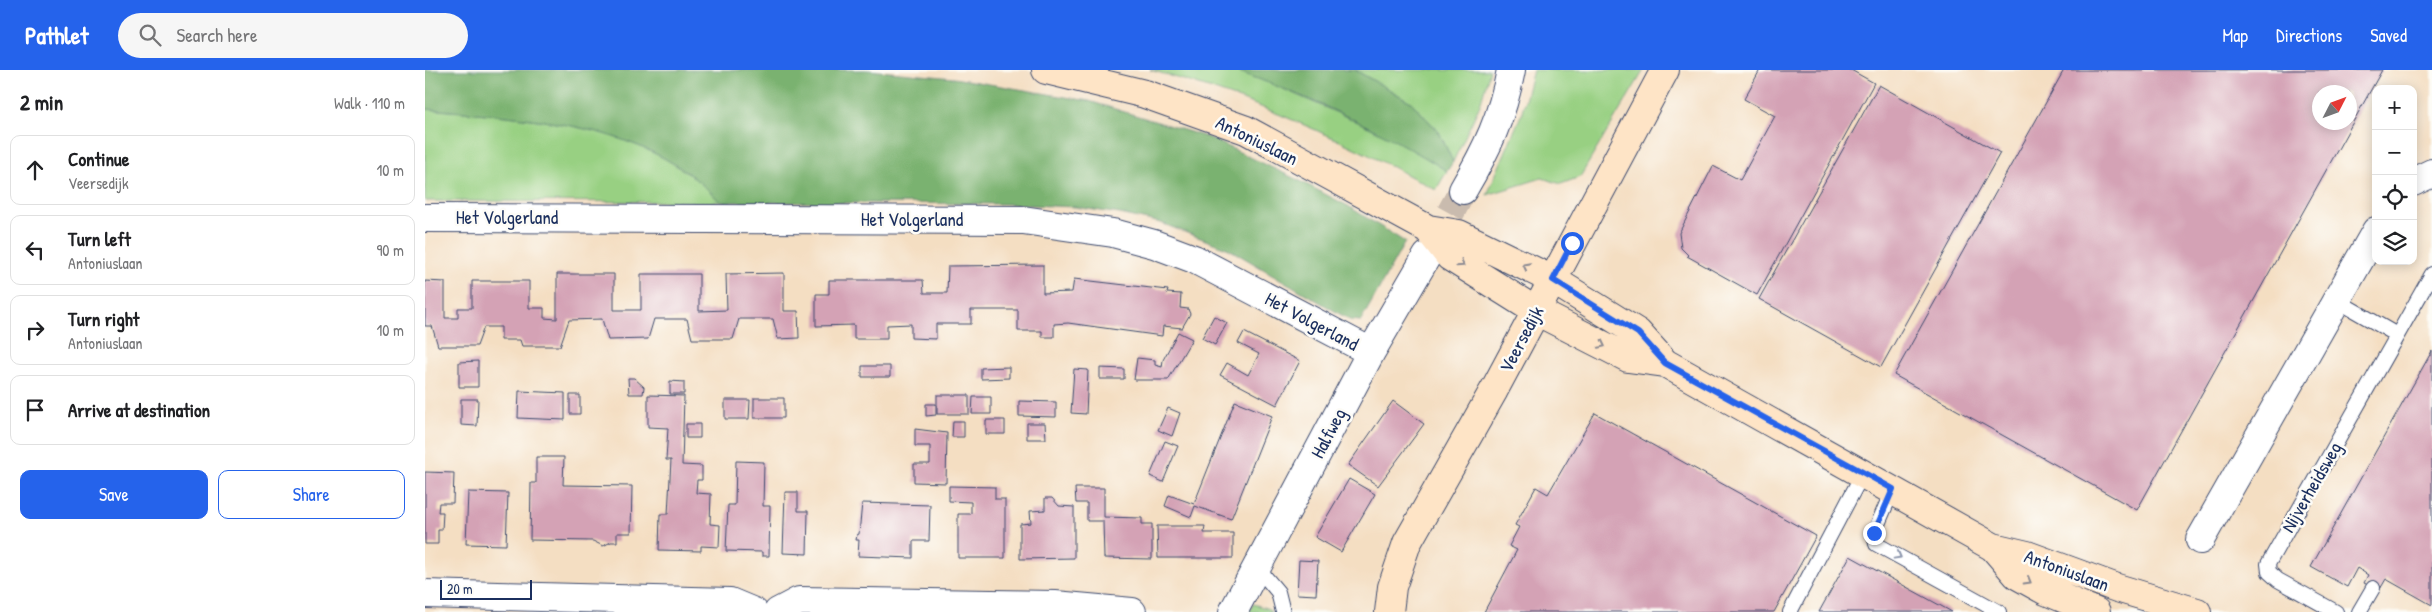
<!DOCTYPE html>
<html lang="en">
<head>
<meta charset="utf-8">
<style>
	:root { --surface:#fff; --page:#f6f6f6; --text:#202124; --muted:#757577; --line:#e0e0e0; --accent:#2563eb }
	body { margin:0; font-family:"Patrick Hand",sans-serif; background:var(--page); color:var(--text) }
	.controls { position:absolute; right:15px; top:15px; display:grid; overflow:hidden; border-radius:10px; box-shadow:0 2px 12px #0003 }
	.controls button { width:45px; height:45px; display:grid; place-items:center; padding:0; border:0; border-bottom:1px solid var(--line); background:var(--surface); color:var(--text); font:25px sans-serif }
	.compass { position:absolute; left:1887px; top:15px; width:45px; height:45px; border-radius:50%; background:var(--surface); box-shadow:0 2px 12px #0003; rotate:48deg }
	.scale { position:absolute; left:15px; bottom:12px; width:92px; box-sizing:border-box; padding-left:5px; border:2px solid #1b2f5e; border-top:0; font-size:14px; line-height:18px; white-space:nowrap; color:#1b2f5e; -webkit-text-stroke:4px #fdfcf7; paint-order:stroke }
	.stop { position:absolute; width:15px; height:15px; margin:-11px; border:4px solid #2563eb; border-radius:50%; background:#fff }
	.stop.end { background:#2563eb; border-color:#fff; box-shadow:0 1px 5px #0008 }
	.list { margin:0; padding:0; list-style:none }
	h2 { display:flex; justify-content:space-between; align-items:center; height:65px; margin:0; padding:0 20px; font-size:21px }
	h2 small { font-size:16px; font-weight:400; color:var(--muted) }
	.list li { display:grid; grid-template-columns:32px 1fr auto; gap:15px; align-items:center; box-sizing:border-box; height:70px; margin:0 10px 10px; padding:0 10px; border:1px solid var(--line); border-radius:10px }
	.list b { display:block; font-size:19px; white-space:nowrap }
	.list p { margin:0; font-size:16px; white-space:nowrap; color:var(--muted) }
	.list em { font-size:16px; font-style:normal; color:var(--muted) }
	.actions { display:flex; gap:10px; padding:15px 20px }
	.actions a { flex:1; padding:11px 0; border:1px solid var(--accent); border-radius:10px; text-align:center; font-size:18px; color:var(--accent) }
	.actions .main { background:var(--accent); color:#fff }
	.icon { flex:none; width:28px; height:28px; fill:none; stroke:currentColor; stroke-width:2; stroke-linecap:round; stroke-linejoin:round }
	.map { position:relative; flex:none; width:2007px; height:542px; overflow:hidden }
	header { display:flex; align-items:center; gap:30px; box-sizing:border-box; height:70px; padding:0 25px; background:var(--accent); color:#fff }
	header strong { font-size:24px }
	nav { display:flex; gap:28px; margin-inline-start:auto; font-size:18px }
	.search { width:350px; height:45px; background:var(--page); display:flex; align-items:center; gap:12px; box-sizing:border-box; padding:0 18px; border-radius:28px; color:var(--muted); font-size:19px }
	main { display:flex }
	aside { flex:1; background:var(--surface) }
	.map>svg:first-child { display:block }
</style>
</head>
<body>
<header>
<strong>Pathlet</strong>
<div class="search"><svg class="icon" aria-label="search" viewBox="0 0 24 24"><circle cx="10" cy="10" r="6"/><path d="M15 15l6 6"/></svg>Search here</div>
<nav><a>Map</a><a>Directions</a><a>Saved</a></nav>
</header>
<main>
<aside>
<h2>2 min<small>Walk · 110 m</small></h2>
<ul class="list">
<li><svg class="icon" aria-label="ahead" viewBox="0 0 24 24"><path d="M12 20V5M6 11l6-6 6 6"/></svg><div><b>Continue</b><p>Veersedijk</p></div><em>10 m</em></li>
<li><svg class="icon" aria-label="left" viewBox="0 0 24 24"><path d="M17 20v-9H6M10 6l-5 5 5 5"/></svg><div><b>Turn left</b><p>Antoniuslaan</p></div><em>90 m</em></li>
<li><svg class="icon" aria-label="right" viewBox="0 0 24 24"><path d="M7 20v-9h11M14 6l5 5-5 5"/></svg><div><b>Turn right</b><p>Antoniuslaan</p></div><em>10 m</em></li>
<li><svg class="icon" aria-label="arrive" viewBox="0 0 24 24"><path d="M6 21V4h12l-3 4 3 4H6"/></svg><div><b>Arrive at destination</b></div></li>
</ul>
<div class="actions"><a class="main">Save</a><a>Share</a></div>
</aside>
<div class="map">
<svg width="2007" height="542" viewBox="0 0 2007 542">
	<rect width="100%" height="100%" fill="#fdfcf7"/>
	<filter id="ink" filterUnits="userSpaceOnUse"><feTurbulence type="fractalNoise" baseFrequency=".02" numOctaves="2"/><feDisplacementMap in="SourceGraphic" scale="10" xChannelSelector="R" yChannelSelector="G"/><feConvolveMatrix kernelMatrix="1 2 1 2 8 2 1 2 1" color-interpolation-filters="sRGB"/></filter>
	<filter id="wash" filterUnits="userSpaceOnUse"><feTurbulence type="fractalNoise" baseFrequency=".0096" numOctaves="4" result="noise"/><feDisplacementMap in="SourceGraphic" scale="20" xChannelSelector="R" yChannelSelector="G"/><feGaussianBlur stdDeviation="1.12" result="paint"/><feColorMatrix in="noise" values="0 0 0 0 0 0 0 0 0 0 0 0 0 0 0 0 0 1.4 0 .05"/><feComposite in="paint" operator="in"/></filter>
	<g filter="url(#wash)">
		<rect width="100%" height="100%" fill="#f4dec2"/>
		<!-- green -->
		<path fill="#98d082" stroke="#5a8070" d="M725,0H809L847,14L942,56L978,73L1022,101L1011,120C917,69 829,29 725,0Z
			M930,0H1065L1055,35L1028,92L1014,62L986,32Z
			M1108,0H1219L1155,107L1136,114L1117,108L1062,125L1096,45Z
			M0,39C100,47 223,52 295,132L0,131Z
			M828,534L844,539L846,542H824Z"/>
		<!-- forest -->
		<path fill="#7ab270" stroke="#4a7067" d="M0,0H442L529,8L664,31L785,68L875,111L923,136L980,172L936,251L925,250L804,179L736,153L695,144L650,137L582,134L295,132C223,52 100,47 0,39Z
			M809,0H930L986,32L1014,62L1028,92L1022,101C956,59 883,27 809,0Z"/>
		<g id="blocks">
			<!-- building -->
			<path fill="#d4a2b5" fill-rule="evenodd" d="M1335,0H1426L1449,13L1332,225L1262,186L1263,185L1256,178L1254,163L1288,96L1315,110L1350,46L1319,29Z
				M1639,0H1957L1712,440L1469,305ZM1894,22H1924V52H1894Z
				M1454,15L1575,83L1456,297L1334,229Z
				M618,195V223L647,222L649,209L743,220L742,223L756,224L755,238L763,239L765,244L757,258L738,256L737,266L643,253L629,254V267H617V261H593V240H546V254H511V269L486,268V254L462,255V269H429V255L391,256V224H404V210H498L499,223H522L523,196Z
				M359,203V241H373L374,268L353,269L348,249H314L308,269H267L262,249H229L223,269L183,270L177,249L144,250L135,276H97L95,270H76V257H59L52,276H13L7,256H0V211L20,212V248H33V238H47V211H104V238H119V248L132,249V204H189V240H216V204H274V241L302,240L301,204Z
				M789,246L802,253L790,275L777,268Z
				M753,262L767,269L743,310H709L712,288L730,290V295L737,297L738,290Z
				M819,262L875,291L852,335L795,305L802,293L823,305L834,284L813,273Z
				M2007,281V535L1961,509L1954,521L1939,513L1943,505L1932,498L1922,517L1886,497Z
				M53,291V317H34V292Z
				M437,296H465V307H437Z
				M584,297V308L556,309V298Z
				M675,298L699,299V309H675Z
				M649,299L663,300L661,344L646,343Z
				M203,308H209L219,317L218,324H204Z
				M245,311L259,312V324H245Z
				M94,321L140,323V350L93,348Z
				M145,325H155V344H145Z
				M223,325L259,326L257,395L277,396V410H272L271,423L286,424L285,454L295,455L294,477L276,476V481L234,480L235,444H243L246,390H241L243,358L223,357Z
				M512,325H544V344H512Z
				M548,327H566V344H547Z
				M329,328H359V348H329Z
				M36,329H53L52,356L36,355Z
				M300,330H325L324,349H300Z
				M594,331L631,332V347L594,346Z
				M810,331L847,346L806,449L770,436L766,447L740,436L744,425L769,434Z
				M968,331L999,354L953,416L923,395Z
				M501,334H511V345L501,346Z
				M743,338L755,343L747,366L733,360Z
				M1170,343L1391,466L1349,542H1059L1092,480L1084,476L1094,457L1090,455L1111,417L1123,424Z
				M561,350H580V364H561Z
				M528,351H539V367H527Z
				M602,353H620L621,369H602Z
				M261,354H275V368H261Z
				M490,359L522,363L521,413L489,412V394H505V376H490Z
				M740,371L753,376L738,412L725,406Z
				M111,387H139L138,415L207,416L206,463H192V472H186L178,476L168,471L105,470L106,413H111Z
				M311,391L339,392L338,436H345L344,486H337V482L301,481L303,435H310Z
				M0,402L29,403L28,433H14L13,442H18L17,460H13V474H0Z
				M924,409L950,424L916,482L890,467Z
				M524,416L570,417V429H580V488H533V444H546V432L524,431Z
				M650,418H679V447L717,448V454H727V489L679,488L678,451H662V433H651Z
				M43,422L83,423L81,475L41,474Z
				M360,422H373V441H383L382,484L358,483Z
				M620,428H627L634,436L649,437V488L595,489V454L606,453L605,441L620,440Z
				M437,433L505,435L504,471H488V488L433,486L434,470H431L432,465L434,464Z
				M732,456H780L779,463H808V488H733Z
				M1425,486L1527,542H1394Z
				M874,490L893,491L891,525L872,524Z"/>
		</g>
	</g>
	<g filter="url(#ink)">
		<use href="#blocks" fill-opacity="0" stroke="#3c496d" stroke-width="1"/>
		<g fill="none" stroke-linecap="round" stroke-linejoin="round">
			<!-- street-tunnel -->
			<path stroke="#c9bbae" stroke-width="28" stroke-dasharray="28 14" stroke-linecap="butt" d="M1005,180L1038,120"/>
			<defs>
				<path id="lane" d="M1911,230L1972,265
					M1468,419L1449,463L1451,474L1574,542
					M832,497L853,522L858,542
					M1365,542L1438,403
					M1911,542L1853,510L1844,502L1843,494L2007,204
					M1934,542L1948,518"/>
				<path id="street" d="M1988,112L2007,103
					M1038,120C1062,79 1077,48 1086,0
					M0,148L598,150L688,163L729,174L769,189L946,282
					M1775,470L1951,161
					M0,524L305,532L329,542
					M353,542L374,531L630,535L707,542
					M808,542L946,282L1002,186"/>
				<path id="secondary" d="M621,0L720,24L821,60L1003,159L1034,164L1128,210L1213,263L1240,293L1568,477L1602,485L1692,518L1772,542
					M1003,159L1025,187L1111,241L1203,288L1240,293
					M1568,477L1592,505L1621,521L1671,542
					M964,542L967,517L982,473L1069,320L1240,0"/>
			</defs>
			<!-- lane casing -->
			<use href="#lane" stroke="#3c496d" stroke-width="16"/>
			<!-- street casing -->
			<use href="#street" stroke="#3c496d" stroke-width="30"/>
			<!-- secondary casing -->
			<use href="#secondary" stroke="#3c496d" stroke-width="30"/>
			<!-- lane -->
			<use href="#lane" stroke="#fff" stroke-width="14"/>
			<!-- street -->
			<use href="#street" stroke="#fff" stroke-width="28"/>
			<!-- secondary -->
			<use href="#secondary" stroke="#fee4c6" stroke-width="28"/>
		</g>
		<!-- one-way arrows -->
		<defs><path id="oneway-chevron" d="M-2-3.5L2.5 0L-2 3.5" fill="none" stroke-width="1.6" stroke-linecap="round" stroke-linejoin="round" transform="scale(1.25)"/></defs>
		<g stroke="#8c8a92">
			<use href="#oneway-chevron" transform="translate(1036 194) rotate(35)"/>
			<use href="#oneway-chevron" transform="translate(1101 196) rotate(-153)"/>
			<use href="#oneway-chevron" transform="translate(1177 275) rotate(26)"/>
			<use href="#oneway-chevron" transform="translate(1603 511) rotate(30)"/>
		</g>
		<use stroke="#8d97ae" href="#oneway-chevron" transform="translate(1473 486) rotate(29)"/>
	</g>
	<g fill="none" stroke-linecap="round" stroke-linejoin="round" filter="url(#ink)">
		<!-- route -->
		<path stroke="#2563eb" stroke-width="6" d="M1147,173L1128,210L1213,263L1240,293L1468,419L1449,463"/>
	</g>
	<g text-anchor="middle" dominant-baseline="central" stroke-width="5" stroke-linejoin="round" paint-order="stroke">
		<!-- street labels -->
		<g font-size="19" fill="#1b2f5e" stroke="#fdfcf7">
			<text transform="translate(832 70) rotate(26)">Antoniuslaan</text>
			<text x="82" y="147">Het Volgerland</text>
			<text x="487" y="149">Het Volgerland</text>
			<text transform="translate(887 251) rotate(28)">Het Volgerland</text>
			<text transform="translate(1096 269) rotate(-62)">Veersedijk</text>
			<text transform="translate(903 363) rotate(-62)">Halfweg</text>
			<text transform="translate(1886 417) rotate(-60)">Nijverheidsweg</text>
			<text transform="translate(1642 500) rotate(20)">Antoniuslaan</text>
		</g>
	</g>
</svg>
<div class="controls">
<button>+</button>
<button>−</button>
<button><svg class="icon" aria-label="locate" viewBox="0 0 24 24"><circle cx="12" cy="12" r="6"/><path d="M12 2v4M12 18v4M2 12h4M18 12h4"/></svg></button>
<button><svg class="icon" aria-label="layers" viewBox="0 0 24 24"><path d="M12 4l9 5-9 5-9-5zM3 14l9 5 9-5"/></svg></button>
</div>
<svg class="compass" viewBox="-18 -18 36 36"><path d="M0-13l5 13h-10z" fill="#e53935"/><path d="M0 13l5-13h-10z" fill="#757577"/></svg>
<div class="scale">20 m</div>
<div class="stop" style="left:1147px;top:173px"></div>
<div class="stop end" style="left:1449px;top:463px"></div>
</div>
</main>
</body>
</html>
